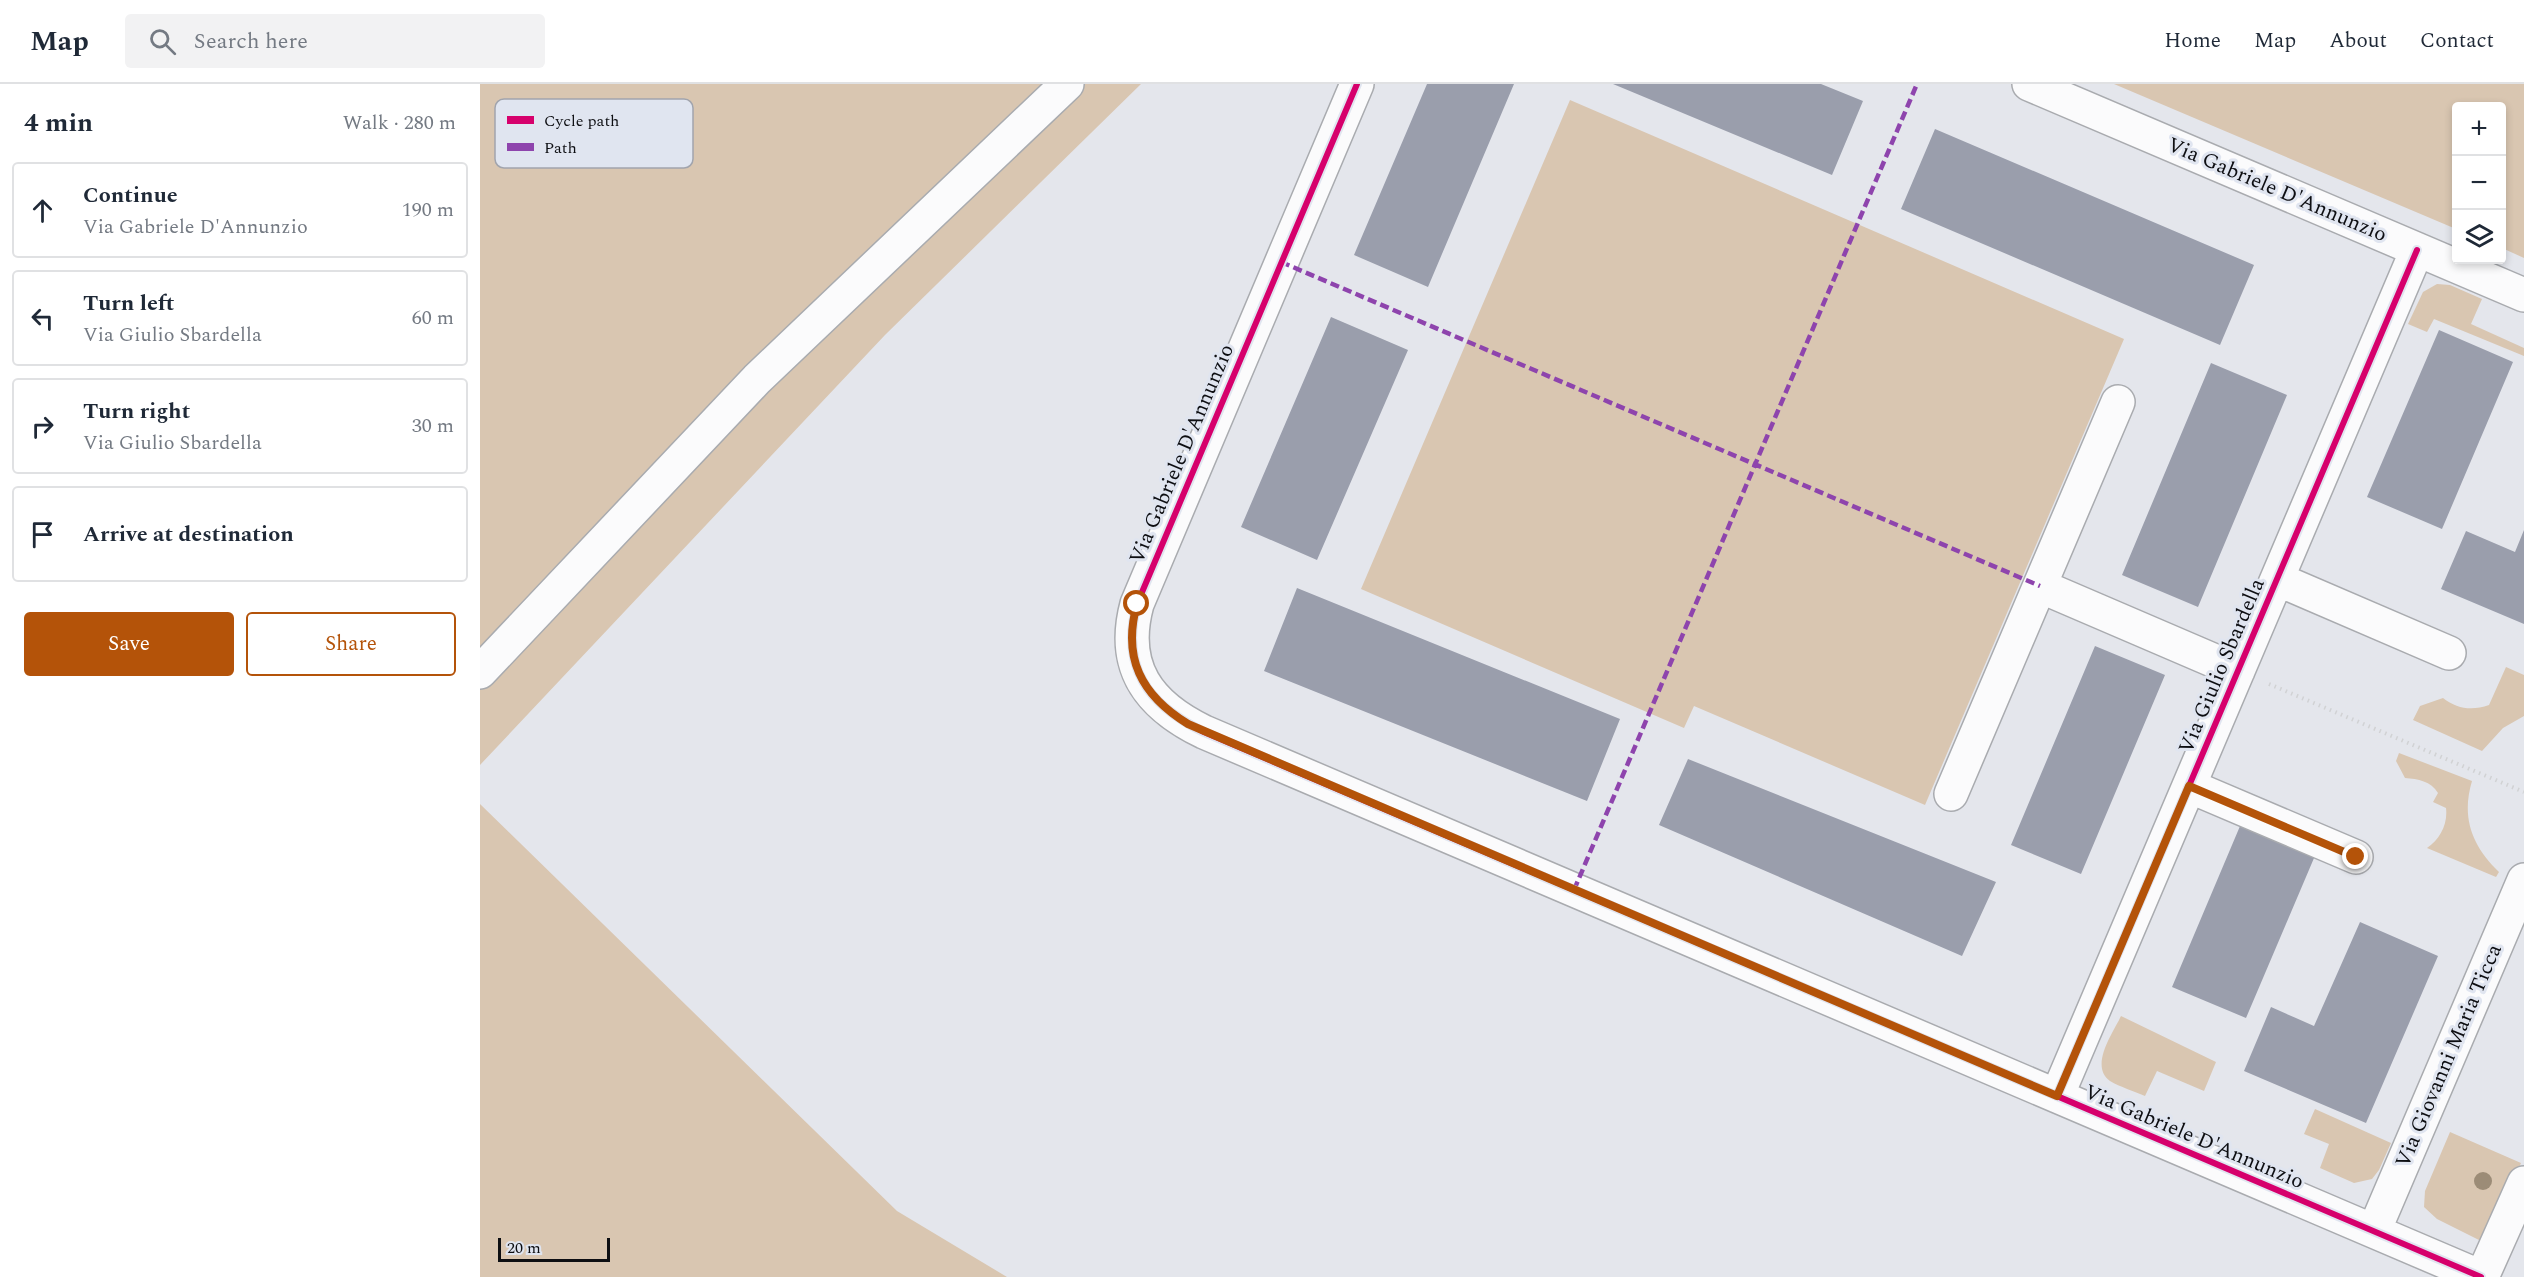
<!DOCTYPE html>
<html lang="en">
<head>
<meta charset="utf-8">
<style>
	:root { --surface:#fff; --page:#f2f2f3; --text:#1f2937; --muted:#747a83; --line:#e0e1e3; --accent:#b45309 }
	body { margin:0; font-family:Spectral,serif; background:var(--page); color:var(--text) }
	.controls { position:absolute; right:18px; top:18px; display:grid; overflow:hidden; border-radius:6px; box-shadow:0 3px 9px #0003 }
	.controls button { width:54px; height:54px; display:grid; place-items:center; padding:0; border:0; border-bottom:2px solid var(--line); background:var(--surface); color:var(--text); font:30px sans-serif }
	.scale { position:absolute; left:18px; bottom:15px; width:112px; box-sizing:border-box; padding-left:6px; border:3px solid #0d0e12; border-top:0; font-size:16px; line-height:21px; white-space:nowrap; color:#0d0e12; -webkit-text-stroke:4px #e0e5f0; paint-order:stroke }
	.stop { position:absolute; width:18px; height:18px; margin:-14px; border:4px solid #b45309; border-radius:50%; background:#fff }
	.stop.end { background:#b45309; border-color:#fff; box-shadow:0 2px 6px #0008 }
	.list { margin:0; padding:0; list-style:none }
	h2 { display:flex; justify-content:space-between; align-items:center; height:78px; margin:0; padding:0 24px; font-size:26px }
	h2 small { font-size:20px; font-weight:400; color:var(--muted) }
	.list li { display:grid; grid-template-columns:39px 1fr auto; gap:18px; align-items:center; box-sizing:border-box; height:96px; margin:0 12px 12px; padding:0 12px; border:2px solid var(--line); border-radius:6px }
	.list b { display:block; font-size:22px; white-space:nowrap }
	.list p { margin:0; font-size:20px; white-space:nowrap; color:var(--muted) }
	.list em { font-size:20px; font-style:normal; color:var(--muted) }
	.actions { display:flex; gap:12px; padding:18px 24px }
	.actions a { flex:1; padding:14px 0; border:2px solid var(--accent); border-radius:6px; text-align:center; font-size:21px; color:var(--accent) }
	.actions .main { background:var(--accent); color:#fff }
	.icon { flex:none; width:33px; height:33px; fill:none; stroke:currentColor; stroke-width:2; stroke-linecap:round; stroke-linejoin:round }
	.map { position:relative; flex:none; width:2044px; height:1193px; overflow:hidden }
	header { display:flex; align-items:center; gap:36px; box-sizing:border-box; height:84px; padding:0 30px; background:var(--surface); border-bottom:2px solid var(--line) }
	header strong { font-size:28px }
	nav { display:flex; gap:33px; margin-inline-start:auto; font-size:21px }
	.search { width:420px; height:54px; background:var(--page); display:flex; align-items:center; gap:15px; box-sizing:border-box; padding:0 21px; border-radius:6px; color:var(--muted); font-size:22px }
	main { display:flex }
	aside { flex:1; background:var(--surface) }
	.map>svg:first-child { display:block }
</style>
</head>
<body>
<header>
<strong>Map</strong>
<div class="search"><svg class="icon" aria-label="search" viewBox="0 0 24 24"><circle cx="10" cy="10" r="6"/><path d="M15 15l6 6"/></svg>Search here</div>
<nav><a>Home</a><a>Map</a><a>About</a><a>Contact</a></nav>
</header>
<main>
<aside>
<h2>4 min<small>Walk · 280 m</small></h2>
<ul class="list">
<li><svg class="icon" aria-label="ahead" viewBox="0 0 24 24"><path d="M12 20V5M6 11l6-6 6 6"/></svg><div><b>Continue</b><p>Via Gabriele D'Annunzio</p></div><em>190 m</em></li>
<li><svg class="icon" aria-label="left" viewBox="0 0 24 24"><path d="M17 20v-9H6M10 6l-5 5 5 5"/></svg><div><b>Turn left</b><p>Via Giulio Sbardella</p></div><em>60 m</em></li>
<li><svg class="icon" aria-label="right" viewBox="0 0 24 24"><path d="M7 20v-9h11M14 6l5 5-5 5"/></svg><div><b>Turn right</b><p>Via Giulio Sbardella</p></div><em>30 m</em></li>
<li><svg class="icon" aria-label="arrive" viewBox="0 0 24 24"><path d="M6 21V4h12l-3 4 3 4H6"/></svg><div><b>Arrive at destination</b></div></li>
</ul>
<div class="actions"><a class="main">Save</a><a>Share</a></div>
</aside>
<div class="map">
<svg width="2044" height="1193" viewBox="0 0 2044 1193">
	<rect width="100%" height="100%" fill="#e4e6ec"/>
	<!-- green -->
	<path fill="#d9c6b1" d="M0,0H661L405,251L0,681Z
		M1634,0H2044V174L2022,164V22H1976V145Z
		M1090,16L1644,255L1445,721L1214,622L1204,644L881,505Z
		M1957,200L1970,201L2002,215L1991,240L2044,264V272L1954,235L1947,248L1928,240L1943,208Z
		M2026,583L2044,591V632L2023,644L2002,667L1933,636L1940,622L1963,614C1977,625 1992,627 2009,621Z
		M1919,669L1992,697C1981,734 1992,762 2019,788L2016,793L1947,764C1960,755 1968,740 1966,724L1953,718L1958,709C1951,697 1938,695 1925,694L1916,677Z
		M0,720L417,1127L527,1193H0Z
		M1641,932L1736,978L1724,1007L1677,987L1665,1012C1654,1007 1640,1003 1630,997C1609,982 1633,949 1641,932Z
		M1835,1025L1911,1059L1899,1086L1892,1095L1874,1099L1840,1084L1849,1060L1824,1050Z
		M1970,1048L2041,1079L2005,1159L1957,1135L1944,1123L1945,1107Z"/>
	<!-- building -->
	<path fill="#9a9eac" d="M947,0H1034L948,203L874,171Z
		M1133,0H1341L1383,17L1352,91Z
		M1455,45L1774,181L1740,261L1421,125Z
		M851,233L928,266L837,476L761,443Z
		M1959,246L2033,278L1962,445L1887,413Z
		M1731,279L1807,311L1718,523L1642,491Z
		M2044,446V540L1961,505L1986,447L2035,468Z
		M817,504L1140,635L1107,717L784,587Z
		M1615,562L1685,591L1601,790L1531,761Z
		M1208,675L1516,798L1482,872L1179,741Z
		M1763,735L1837,767L1766,934L1692,903Z
		M1880,838L1958,872L1886,1039L1764,987L1791,923L1834,942Z"/>
	<g fill="none" stroke-linecap="round" stroke-linejoin="round">
		<defs>
			<path id="minor" d="M877,0L657,520C640,583 668,621 724,648L2001,1193
				M1549,0L2044,211
				M1797,495L1969,569
				M1560,502L1758,587
				M0,588L277,295L587,0
				M1709,702L1876,773
				M1471,710L1638,318
				M1577,1012L1937,166
				M1894,1147L2044,796
				M2002,1193L2044,1099"/>
		</defs>
		<!-- minor casing -->
		<use href="#minor" stroke="#a9abaf" stroke-width="36"/>
		<!-- path -->
		<path stroke="#d1d2d4" stroke-width="4" stroke-dasharray="1.5 4.5" stroke-linecap="butt" d="M1789,600L2044,708"/>
		<!-- minor -->
		<use href="#minor" stroke="#fbfbfc" stroke-width="33"/>
		<!-- quiet -->
		<path stroke="#8e44ad" stroke-width="4.5" stroke-dasharray="9 4.5" stroke-linecap="butt" d="M801,178L1560,502
			M1094,806L1437,0"/>
		<defs>
			<path id="cycleway" d="M877,0L657,520C640,583 668,621 724,648L2001,1193
				M1577,1012L1937,166"/>
		</defs>
		<!-- cycleway casing -->
		<use href="#cycleway" stroke="#e0e5f0" stroke-width="10"/>
		<!-- cycleway -->
		<use href="#cycleway" stroke="#d6006c" stroke-width="6"/>
	</g>
	<!-- trees -->
	<circle fill="#9c8c77" cx="2003" cy="1097" r="9"/>
	<g fill="none" stroke-linecap="round" stroke-linejoin="round">
		<!-- route -->
		<path stroke="#b45309" stroke-width="8" d="M657,520C642,574 661,611 708,640L1577,1012L1709,702L1876,773"/>
	</g>
	<g text-anchor="middle" dominant-baseline="central" stroke-width="6" stroke-linejoin="round" paint-order="stroke">
		<!-- street labels -->
		<g font-size="21" fill="#0d0e12" stroke="#e0e5f0">
			<text transform="translate(1797 106) rotate(23)">Via Gabriele D'Annunzio</text>
			<text transform="translate(702 370) rotate(-67)">Via Gabriele D'Annunzio</text>
			<text transform="translate(1742 582) rotate(-67)">Via Giulio Sbardella</text>
			<text transform="translate(1969 972) rotate(-67)">Via Giovanni Maria Ticca</text>
			<text transform="translate(1714 1053) rotate(23)">Via Gabriele D'Annunzio</text>
		</g>
	</g>
	<!-- legend -->
	<rect x="15" y="15" width="198" height="69" rx="9" fill="#e0e5f0" stroke="#a1a4ad" stroke-width="1.5"/>
	<rect x="27" y="32" width="27" height="8" fill="#d6006c"/>
	<rect x="27" y="59" width="27" height="8" fill="#8e44ad"/>
	<g font-size="16" fill="#0d0e12">
		<text x="64" y="42">Cycle path</text>
		<text x="64" y="69">Path</text>
	</g>
</svg>
<div class="controls">
<button>+</button>
<button>−</button>
<button><svg class="icon" aria-label="layers" viewBox="0 0 24 24"><path d="M12 4l9 5-9 5-9-5zM3 14l9 5 9-5"/></svg></button>
</div>
<div class="scale">20 m</div>
<div class="stop" style="left:657px;top:520px"></div>
<div class="stop end" style="left:1876px;top:773px"></div>
</div>
</main>
</body>
</html>
